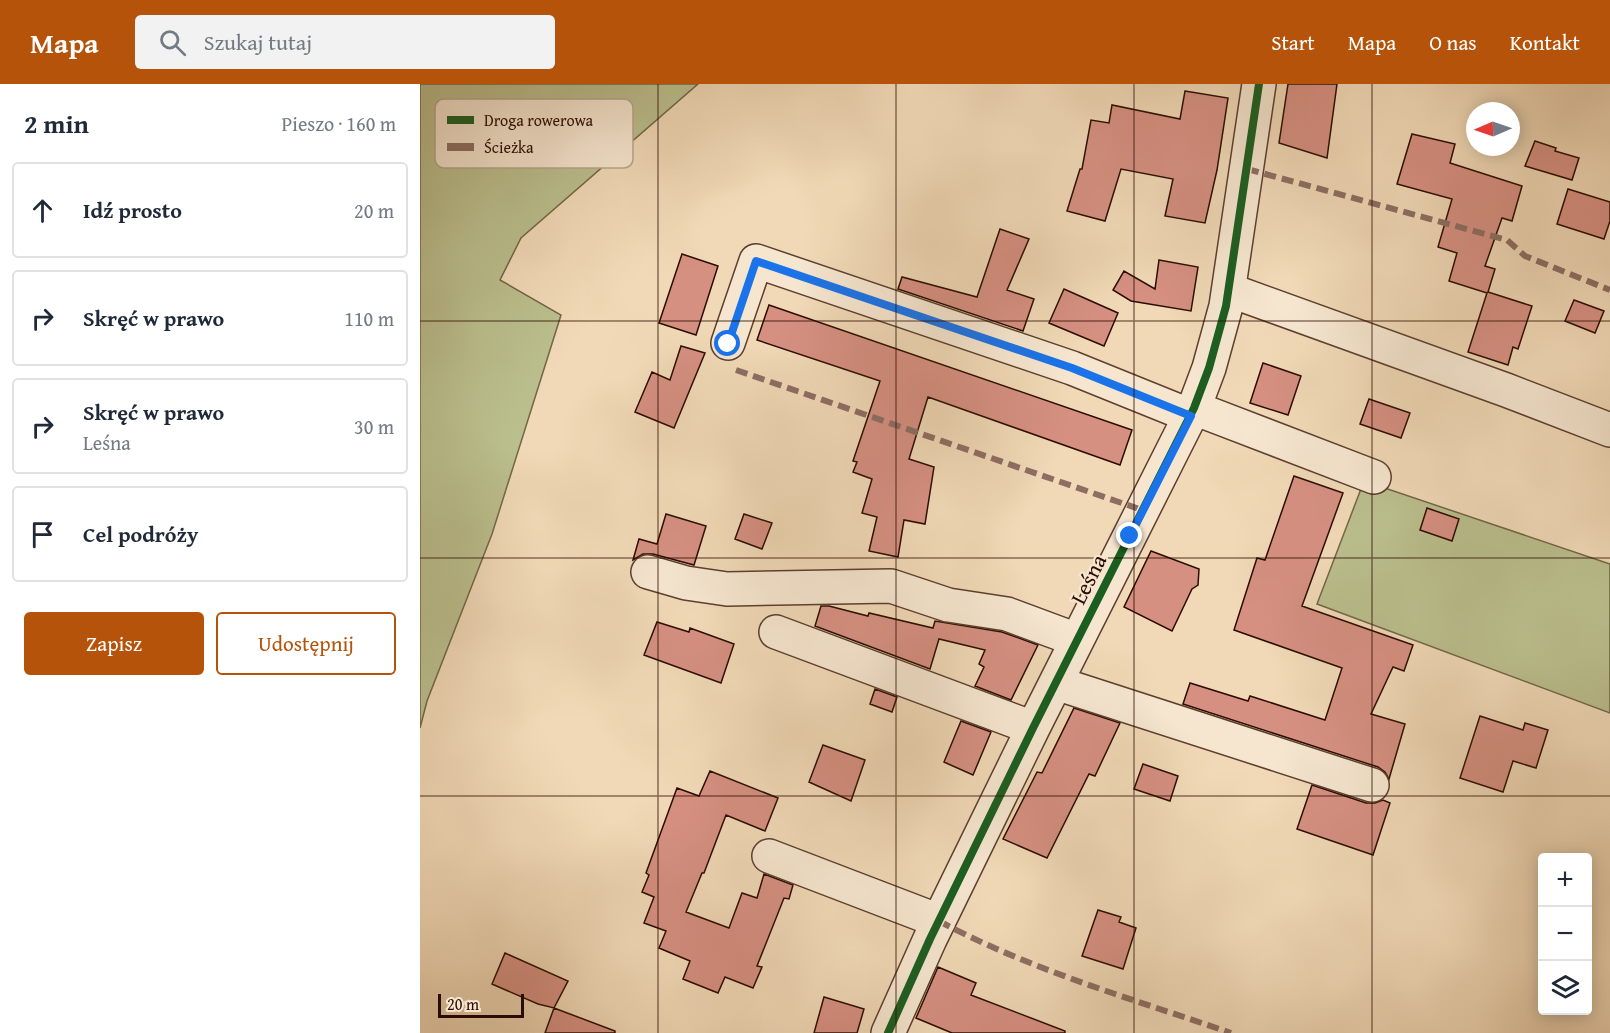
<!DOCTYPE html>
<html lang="pl">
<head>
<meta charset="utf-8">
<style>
	:root { --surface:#fff; --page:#f2f2f3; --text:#1f2937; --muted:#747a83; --line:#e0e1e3; --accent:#b45309 }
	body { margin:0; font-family:"Gentium Book Plus",serif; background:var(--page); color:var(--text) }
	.controls { position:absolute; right:18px; bottom:18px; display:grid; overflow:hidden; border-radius:6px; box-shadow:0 3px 15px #0003 }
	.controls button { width:54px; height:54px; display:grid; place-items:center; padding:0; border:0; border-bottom:2px solid var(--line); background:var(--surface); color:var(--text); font:30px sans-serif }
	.compass { position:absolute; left:1046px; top:18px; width:54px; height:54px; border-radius:50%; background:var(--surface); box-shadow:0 3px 15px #0003; rotate:268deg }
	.scale { position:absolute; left:18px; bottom:15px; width:86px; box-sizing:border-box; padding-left:6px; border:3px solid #2b0c01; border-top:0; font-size:16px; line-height:21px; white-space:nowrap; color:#2b0c01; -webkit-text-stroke:4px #f6e6d0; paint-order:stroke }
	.stop { position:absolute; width:18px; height:18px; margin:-14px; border:4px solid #1a73e8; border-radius:50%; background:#fff }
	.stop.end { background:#1a73e8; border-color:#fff; box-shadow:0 2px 6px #0008 }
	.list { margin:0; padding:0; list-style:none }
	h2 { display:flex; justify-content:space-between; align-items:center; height:78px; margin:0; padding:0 24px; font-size:26px }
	h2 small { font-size:20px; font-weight:400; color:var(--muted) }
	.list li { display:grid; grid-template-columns:39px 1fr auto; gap:18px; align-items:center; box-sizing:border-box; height:96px; margin:0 12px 12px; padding:0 12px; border:2px solid var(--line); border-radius:6px }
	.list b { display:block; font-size:22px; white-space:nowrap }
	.list p { margin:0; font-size:20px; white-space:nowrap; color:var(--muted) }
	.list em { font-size:20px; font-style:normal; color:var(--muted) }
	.actions { display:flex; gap:12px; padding:18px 24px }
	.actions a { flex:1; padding:14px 0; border:2px solid var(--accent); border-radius:6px; text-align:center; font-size:21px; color:var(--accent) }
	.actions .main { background:var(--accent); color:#fff }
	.icon { flex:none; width:33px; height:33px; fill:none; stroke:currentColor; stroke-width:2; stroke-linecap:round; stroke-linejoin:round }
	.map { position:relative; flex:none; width:1190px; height:949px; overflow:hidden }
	header { display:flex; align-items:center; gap:36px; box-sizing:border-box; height:84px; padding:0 30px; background:var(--accent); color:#fff }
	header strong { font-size:28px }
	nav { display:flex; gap:33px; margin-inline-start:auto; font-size:21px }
	.search { width:420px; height:54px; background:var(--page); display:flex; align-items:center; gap:15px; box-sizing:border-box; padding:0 21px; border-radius:6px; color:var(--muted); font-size:22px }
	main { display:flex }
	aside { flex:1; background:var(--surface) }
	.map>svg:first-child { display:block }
</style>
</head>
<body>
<header>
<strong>Mapa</strong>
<div class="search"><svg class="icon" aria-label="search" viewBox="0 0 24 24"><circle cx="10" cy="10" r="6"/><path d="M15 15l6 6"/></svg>Szukaj tutaj</div>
<nav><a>Start</a><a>Mapa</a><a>O nas</a><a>Kontakt</a></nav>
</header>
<main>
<aside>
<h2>2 min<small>Pieszo · 160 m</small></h2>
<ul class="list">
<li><svg class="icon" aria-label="ahead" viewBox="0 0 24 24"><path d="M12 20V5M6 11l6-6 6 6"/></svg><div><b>Idź prosto</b></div><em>20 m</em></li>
<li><svg class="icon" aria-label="right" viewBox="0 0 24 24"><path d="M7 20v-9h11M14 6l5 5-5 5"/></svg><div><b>Skręć w prawo</b></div><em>110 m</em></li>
<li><svg class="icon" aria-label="right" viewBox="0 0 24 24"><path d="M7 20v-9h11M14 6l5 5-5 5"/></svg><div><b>Skręć w prawo</b><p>Leśna</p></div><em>30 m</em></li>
<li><svg class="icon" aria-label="arrive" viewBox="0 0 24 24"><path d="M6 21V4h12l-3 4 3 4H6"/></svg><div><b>Cel podróży</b></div></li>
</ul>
<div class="actions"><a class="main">Zapisz</a><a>Udostępnij</a></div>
</aside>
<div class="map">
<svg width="1190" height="949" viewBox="0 0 1190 949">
	<rect width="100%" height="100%" fill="#f1d9b7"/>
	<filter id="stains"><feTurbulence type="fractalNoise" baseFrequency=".00333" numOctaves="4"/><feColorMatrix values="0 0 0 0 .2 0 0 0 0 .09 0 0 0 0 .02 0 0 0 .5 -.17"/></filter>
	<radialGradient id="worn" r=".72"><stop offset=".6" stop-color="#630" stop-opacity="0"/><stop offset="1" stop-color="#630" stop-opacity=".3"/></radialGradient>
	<!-- green -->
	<path fill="#bbbf8e" stroke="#736648" stroke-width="1.5" d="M0,0H278L101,154L80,196L141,231L72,450L7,617L0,644Z
		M944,397L1190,480V629L897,520Z"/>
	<!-- building -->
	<path fill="#d69082" stroke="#2b0c01" stroke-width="1.5" d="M868,0H917L907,74L859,59Z
		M765,7L808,14L797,86L785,139L745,132L753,95L701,85L685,137L647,127L660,85H662L671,36L689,39L692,21L760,35Z
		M992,50L1035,60L1030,79L1102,102L1092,137L1082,134L1065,182L1075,185L1068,208L1112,222L1098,265L1093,263L1088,281L1048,268L1067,209L1029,197L1037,169L1018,163L1032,115L977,100Z
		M1115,57L1136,64L1135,67L1159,74L1152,96L1105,82Z
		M1148,105L1190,118V137L1184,155L1137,140Z
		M580,145L609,155L587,206L614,215L603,247L478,205L482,193L557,213Z
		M262,170L298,182L276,251L239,239Z
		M739,176L778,183L771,227L711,217L693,206L704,187L735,205Z
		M644,205L698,229L684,262L629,239Z
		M1154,216L1184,227L1175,249L1145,237Z
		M349,221L712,346L700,381L508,313L489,375L514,383L505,440L484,436L478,473L449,467L457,433L442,429L452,395L433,388L437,378L433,377L460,297L337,256Z
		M261,262L285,269L254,344L215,328L232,288L250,296Z
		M843,279L881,292L868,331L830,319Z
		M949,315L990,329L981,354L940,340Z
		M874,392L923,409L882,522L993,561L984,587L973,583L951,630L985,640L969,695L965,688L958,683L763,620L770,599L828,617L830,612L905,636L922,584L814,546L837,474L845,476Z
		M1007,424L1039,435L1032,457L1000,446Z
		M246,430L286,442L274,481L233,470H223L213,476L219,455L237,460Z
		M324,430L352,439L342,465L315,455Z
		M731,467L779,485L778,501L772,505L752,547L704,523Z
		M401,522H409L448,532L449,529L513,544L515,537L582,548L618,561L591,616L555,602L564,583L559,580L565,566L519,555L510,585L395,542Z
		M237,538L269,548L270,544L314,560L301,599L224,571Z
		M455,605L477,613L472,628L450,620Z
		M654,624L700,639L675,692L669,690L627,774L583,755L617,688L622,689Z
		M1060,632L1103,646L1105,639L1128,646L1116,684L1093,677L1083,708L1040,694Z
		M541,637L571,648L553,691L524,678Z
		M403,661L445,676L431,717L389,698Z
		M723,680L758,692L750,717L714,705Z
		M290,687L358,714L345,747L306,731L284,789H282L266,828L309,844L322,809L337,814L344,790L373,801L369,815L364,814L337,882L342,883L333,904L305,893L298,909L263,895L270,877L239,864L246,847L224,839L234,813L222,808L229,791L226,789L257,704L279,712Z
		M892,701L946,719H955L963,716L970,719L953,771L877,745Z
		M678,826L701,833L699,838L716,844L703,885L662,872Z
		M85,869L148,897L134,924L118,920L72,900Z
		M518,883L556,899L551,911L645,947V949H532L496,934Z
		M404,913L444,925L437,949H394Z
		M134,924L195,947V949H125Z"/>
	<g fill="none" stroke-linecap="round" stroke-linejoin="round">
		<defs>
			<path id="minor" d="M809,206L1086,306L1190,346
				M308,259L336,177L652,284L771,332
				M774,324L954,393
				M228,488L266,499L307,505L471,502L528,521L587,530L657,556
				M356,548L613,644
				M636,599L952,701
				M349,772L519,837
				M468,949L510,855L613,644L774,324L789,284L806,222L839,0"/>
		</defs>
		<!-- minor casing -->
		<use href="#minor" stroke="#5c3f2e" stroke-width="36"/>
		<!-- minor -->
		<use href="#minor" stroke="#f6e6d0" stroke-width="33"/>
		<!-- quiet -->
		<path stroke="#8d6e63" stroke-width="6" stroke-dasharray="12 6" stroke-linecap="butt" d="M827,85L1087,156L1105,172L1190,206
			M316,286L722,426
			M519,837C610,886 713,915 811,949"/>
		<defs>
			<path id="cycleway" d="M468,949L510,855L613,644L774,324L789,284L806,222L839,0"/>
		</defs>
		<!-- cycleway casing -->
		<use href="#cycleway" stroke="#f6e6d0" stroke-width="11"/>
		<!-- cycleway -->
		<use href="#cycleway" stroke="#1b5e20" stroke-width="8"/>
	</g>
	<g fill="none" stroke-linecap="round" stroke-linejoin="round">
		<!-- route -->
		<path stroke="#1a73e8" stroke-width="8" d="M308,260L336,177L652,284L771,332L710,452"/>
	</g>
	<!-- grid -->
	<path fill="none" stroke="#2b0c01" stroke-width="1.5" stroke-opacity="0.55" d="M238,0V949M476,0V949M714,0V949M952,0V949M0,237H1190M0,474H1190M0,712H1190"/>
	<g text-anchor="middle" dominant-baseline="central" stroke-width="4.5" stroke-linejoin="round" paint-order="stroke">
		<!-- street labels -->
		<g font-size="22" fill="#2b0c01" stroke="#f6e6d0">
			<text transform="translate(668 495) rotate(-63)">Leśna</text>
		</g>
	</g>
	<!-- legend -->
	<rect x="15" y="15" width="198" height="69" rx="9" fill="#f6e6d0" stroke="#b9a592" stroke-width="1.5"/>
	<rect x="27" y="32" width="27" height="8" fill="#1b5e20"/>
	<rect x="27" y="59" width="27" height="8" fill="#8d6e63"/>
	<g font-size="16" fill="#2b0c01">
		<text x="64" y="42">Droga rowerowa</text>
		<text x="64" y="69">Ścieżka</text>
	</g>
	<rect width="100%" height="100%" filter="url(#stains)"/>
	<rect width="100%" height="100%" fill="url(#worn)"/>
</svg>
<div class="controls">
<button>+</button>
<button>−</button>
<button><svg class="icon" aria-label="layers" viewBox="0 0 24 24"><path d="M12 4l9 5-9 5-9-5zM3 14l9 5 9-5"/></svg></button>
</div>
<svg class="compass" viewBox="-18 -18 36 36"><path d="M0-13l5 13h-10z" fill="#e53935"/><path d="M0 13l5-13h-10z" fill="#747a83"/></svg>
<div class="scale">20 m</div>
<div class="stop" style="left:308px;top:260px"></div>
<div class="stop end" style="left:710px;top:452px"></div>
</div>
</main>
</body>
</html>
